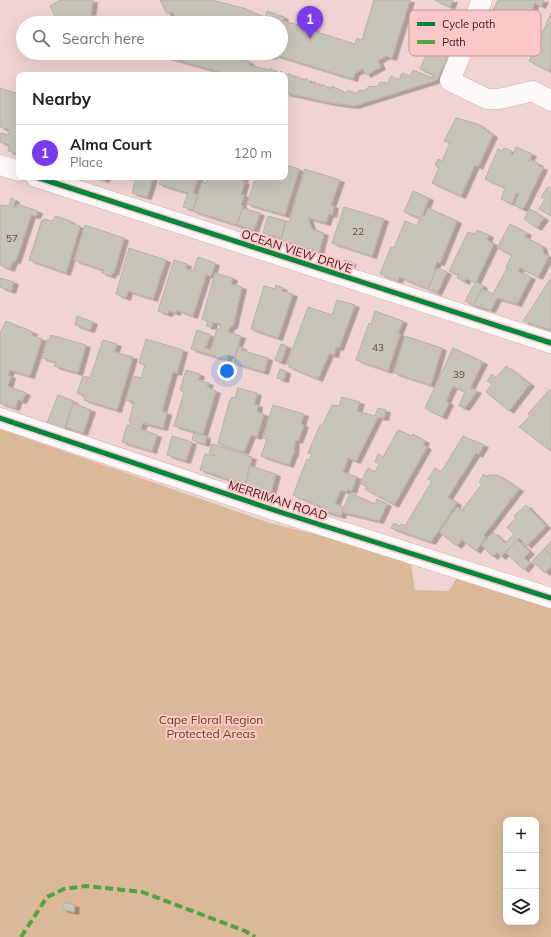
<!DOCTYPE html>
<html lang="en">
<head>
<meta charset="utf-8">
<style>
	:root { --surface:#fff; --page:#f6f6f6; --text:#202124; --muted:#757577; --line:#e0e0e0; --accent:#7c3aed }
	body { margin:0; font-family:Mulish,sans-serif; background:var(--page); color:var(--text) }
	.controls { position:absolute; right:12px; bottom:12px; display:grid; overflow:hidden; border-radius:8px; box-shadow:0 4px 16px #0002 }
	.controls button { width:36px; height:36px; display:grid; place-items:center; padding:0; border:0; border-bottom:1px solid var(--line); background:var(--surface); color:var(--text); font:20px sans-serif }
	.you { position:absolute; left:227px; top:371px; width:14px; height:14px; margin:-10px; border:3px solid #fff; border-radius:50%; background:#1a73e8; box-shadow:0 0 0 6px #1a73e833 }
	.badge { display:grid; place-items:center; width:26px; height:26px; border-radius:50%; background:var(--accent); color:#fff; font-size:13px; font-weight:700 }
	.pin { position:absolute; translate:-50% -33px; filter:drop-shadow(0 1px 2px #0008) }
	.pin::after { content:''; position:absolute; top:21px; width:14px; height:12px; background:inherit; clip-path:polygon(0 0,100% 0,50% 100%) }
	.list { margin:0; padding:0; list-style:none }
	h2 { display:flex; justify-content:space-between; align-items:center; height:52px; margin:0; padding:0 16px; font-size:17px }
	h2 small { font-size:13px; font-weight:400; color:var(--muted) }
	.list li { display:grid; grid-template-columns:26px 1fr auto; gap:12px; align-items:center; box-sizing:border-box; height:56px; padding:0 16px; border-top:1px solid var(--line) }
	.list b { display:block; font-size:15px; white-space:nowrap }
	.list p { margin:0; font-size:13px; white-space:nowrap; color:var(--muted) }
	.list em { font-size:13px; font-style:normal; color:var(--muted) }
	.icon { flex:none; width:22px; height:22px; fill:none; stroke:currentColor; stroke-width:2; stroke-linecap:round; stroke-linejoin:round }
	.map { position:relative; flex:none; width:551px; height:937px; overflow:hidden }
	.search { position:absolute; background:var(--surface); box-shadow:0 4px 16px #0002; left:16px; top:16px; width:272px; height:44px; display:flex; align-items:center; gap:10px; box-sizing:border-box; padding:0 14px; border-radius:22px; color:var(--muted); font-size:15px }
	.panel { position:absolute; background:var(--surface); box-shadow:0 4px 16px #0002; left:16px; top:72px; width:272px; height:108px; border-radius:8px }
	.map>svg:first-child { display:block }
</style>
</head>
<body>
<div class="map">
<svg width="551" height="937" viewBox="0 0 551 937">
	<defs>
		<filter id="shadow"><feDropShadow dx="4.5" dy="2.5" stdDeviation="0" flood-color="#0004"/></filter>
	</defs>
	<rect width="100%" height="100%" fill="#f0d4d4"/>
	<!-- green -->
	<path fill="#dab898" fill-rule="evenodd" d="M0,429L270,523L410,558L415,590L449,591L458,576L551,606V937H0ZM506,820H536V922H506Z"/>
	<!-- building -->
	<path fill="#c7c4b7" stroke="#b6b2a6" filter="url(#shadow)" d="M60,0H93L91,15L119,23H58L50,6Z
		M160,0H212L247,9L246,10L265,17L267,11L284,17L283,21L315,29L314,31L355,44L357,38L362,40L374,0H410L392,58L386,56L378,61L381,67L366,75L363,69L355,73L353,79L272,54V57L258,53H281V23H175L177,19L172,12L167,14Z
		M435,0H453L450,7Z
		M498,0H544L541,6L535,3L513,52L499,45L500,42L484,36L490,20L486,18L488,9L493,11Z
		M551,13V67L549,71L529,61L534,51L528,48L534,35L540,38Z
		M442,25L459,32L437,80L354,106L331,103L285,93V75H230L153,53H220L250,62L249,65L270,70L271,68L278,74L281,71L286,76L289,73L295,78L298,76L304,81L306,78L312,84L314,81L321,87L323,84L329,89L332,86L346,93L348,90L357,94L358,91L366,90L369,86L377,87L380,82L388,83L391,76L399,80L402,73L410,76L413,70L432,78L434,75L420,69L430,46L433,47Z
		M0,88L19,94V145L17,153L8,151L9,145L0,142L1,133L8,135L10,130L0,127Z
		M456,118L478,124L493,135L478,167L475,165L461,196L432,183L439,168L435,165L438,159L442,161L450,143L444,141Z
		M516,147L532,154L528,162L531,160L539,164L538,166L543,168L523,209L514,205L519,194L516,193L512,204L501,199L505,188L485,179L498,149L502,151L504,148L512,151L511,154L513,155Z
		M285,165L299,169L285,215L247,204L254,182H256L257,177H285Z
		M305,169L340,180L331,205L334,206L332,215L329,214L326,223L308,218L312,229L324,233L319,252L281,240L286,221L289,222Z
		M95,177H105V180Z
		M136,177L153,178L147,197L132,193Z
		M162,177H199L193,193L198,194L193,210L183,207L188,193L159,184Z
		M208,177H244L242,182H245L241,194L244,195L241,205L243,206L237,225L193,211L202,182L206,183Z
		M548,187L551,189V216L539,209L545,199L541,197Z
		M413,191L429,198L422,216H425L428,208L457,221L440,263L437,262L434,269L436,270L428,289L399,277L398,281L380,274L391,247L394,248L405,221L417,226L420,218L404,212Z
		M11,198L15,200L12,207L16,208L17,204L38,211L36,216L31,215L16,261H13L10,269L0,265V205L9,206Z
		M344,207L384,219L372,256L332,243Z
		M242,208L260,213L254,230L237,225Z
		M530,209L544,218L537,228L524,219Z
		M55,216L71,221L70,223L80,226L66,273L29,260L42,220L44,221V219L53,221Z
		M268,216L286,221L281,238L263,233Z
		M510,224L527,233L525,237L542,246L544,254L549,256L538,277L520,268L518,271L531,277L517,304L497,298L491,310L473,305L482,289L493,294L507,268L506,267L512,255L497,248Z
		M85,225L124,238L114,273L112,272L111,276L102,273L103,270L74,260Z
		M477,230L489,235L487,240L494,244L476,282L483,286L473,305L465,301L475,283L466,278L465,282L457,278L459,275L449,271L468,232L475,234Z
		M129,248L166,260L153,299L128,291L126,298L116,294Z
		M198,257L215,263L211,276L206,275L193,316L177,310L176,313L169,311L168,314L158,311L174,260L187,264L186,269L193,271Z
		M344,260L352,262L351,265L344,263Z
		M437,268L447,272L437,293L428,289Z
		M215,273L233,278L231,284L242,287L233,326L230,327L228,332L241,336L234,357L228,355L227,360L191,349L197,330L211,335L205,348L211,350L217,329H220L221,324L213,322L212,327L206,326L208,322L202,319Z
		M0,278L14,282L11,291L0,287Z
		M551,278V330L523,321Z
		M276,285L283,288L281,291L293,294L278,338L251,329L264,286L275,289Z
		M337,300L355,305L339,348L336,347L334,355L329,354L318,379L289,367V364H287L308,307L332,315Z
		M375,311L403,321L398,333L400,334L388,371L356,360L369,323L371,324Z
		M77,316L93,322L90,330L75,325Z
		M6,321L33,332L32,335L42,339L30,376L10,370L8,375L11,376L8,386L26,393L22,401L18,400L15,408L0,403V333Z
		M51,335L86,345L78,373L54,366L56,362L42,358L47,340H49Z
		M405,336L442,348L431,385L394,373Z
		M146,339L183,350L177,373L173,372L162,411L167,413L163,428L143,423L141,429L157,435L152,451L122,442L127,425L130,426L131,422L129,421L134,402L126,400L133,376L141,378L145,365L139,363Z
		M103,340L117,344L114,352L133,357L117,410L84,400L85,396L77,393L83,376L90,378Z
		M281,344L287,346L281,362L275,360Z
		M239,346L242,347L241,350L268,358L264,372L234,363Z
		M453,348L483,362L470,388L477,391L465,408L459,406L465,392L453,386L446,401L449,403L442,417L425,408Z
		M506,366L530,384L509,411L486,392L492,384L487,381L492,374L496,378Z
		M280,369L286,371L284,380L277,378Z
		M186,370L200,374L198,380L209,383L207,387L216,391L203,434L174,426L184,392L180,390Z
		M238,388L257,393L254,404L258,405L257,412L264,414L257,437L251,435L244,452L218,444L229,402L232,397L235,398Z
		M549,390H551V451L519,427L530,416L528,414Z
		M58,395L74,401L65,429L47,423Z
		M342,397L360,402L357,411L375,416L378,408L386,410L384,418L378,417L356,461L348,458L343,472L357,477L352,491L348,489L347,492L341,490L335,504L344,507L341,516L320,510L321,507L293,495L307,459L309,460L312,454L308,453L320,425L322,426L332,405L339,406Z
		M73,403L91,410L83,433L65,427Z
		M273,405L304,414L301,424L304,425L298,441L295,440L294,454H293L289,465L261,456L267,439L263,438Z
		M398,430L412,436L413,434L425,441L423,445L427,447L394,505L365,489L367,487L360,483L368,468L375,472L379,464L375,462L378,454L383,457Z
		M194,433L206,436L205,444L192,440Z
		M172,436L192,442L186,461L167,455Z
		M463,436L484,445L478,455L476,453L448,497L457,503L431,542L391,528L394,523L399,526L401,524L405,526L432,481L428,479L435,468L441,472Z
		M212,444L252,457L245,485L200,470L205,454L215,456V455L209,453Z
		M250,466L276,474L271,493L245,485Z
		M484,474L487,477L488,475H498L519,489L484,535L486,537L476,551L462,540L457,546L439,532L457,507L462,510L482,484L479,482Z
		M350,493L375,504L377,499L387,504L379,521L342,512Z
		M526,505L546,526L527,546L519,538L501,557L497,553L493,557L481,545L493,532L505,543L514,534L507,527L516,518L514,516Z
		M517,540L530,552L524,558L530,563L524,570L505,552Z
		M551,541V555L544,549Z
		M544,549L551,555V566L545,573L532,561Z
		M64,902L75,905L74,912L62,909Z"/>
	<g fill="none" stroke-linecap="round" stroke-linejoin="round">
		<defs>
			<path id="street" d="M482,0L450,81L487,99H499L533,91L551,101
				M0,165L19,171
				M36,177L551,343
				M0,418L280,512L551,598"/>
		</defs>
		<!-- street casing -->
		<use href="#street" stroke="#ceb1b1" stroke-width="21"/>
		<!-- street -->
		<use href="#street" stroke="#fdf9f9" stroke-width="20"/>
		<!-- quiet -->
		<path stroke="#54a241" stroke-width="4" stroke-dasharray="8 4" stroke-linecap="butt" d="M21,937L47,897L64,889L86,886L142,892L245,931L255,937"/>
		<defs>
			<path id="cycleway" d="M36,177L551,343
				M0,418L280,512L551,598"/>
		</defs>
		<!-- cycleway casing -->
		<use href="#cycleway" stroke="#fdc7c7" stroke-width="8"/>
		<!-- cycleway -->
		<use href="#cycleway" stroke="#00873e" stroke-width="5"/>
	</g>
	<g text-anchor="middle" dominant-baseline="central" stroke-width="4" stroke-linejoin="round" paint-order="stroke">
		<!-- number labels -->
		<g font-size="10" fill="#614745">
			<text x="358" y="231">22</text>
			<text x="12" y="238">57</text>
			<text x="378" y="347">43</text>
			<text x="459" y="374">39</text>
		</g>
		<!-- street labels -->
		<g font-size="12" fill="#3f1d1f" stroke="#fdc7c7">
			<text transform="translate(297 251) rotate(18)">OCEAN VIEW DRIVE</text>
			<text transform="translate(278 500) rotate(18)">MERRIMAN ROAD</text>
		</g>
		<!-- park labels -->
		<g font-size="12" fill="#614617" stroke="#fdc7c7">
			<text x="211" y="719">Cape Floral Region<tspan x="211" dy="14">Protected Areas</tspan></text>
		</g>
	</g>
	<!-- legend -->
	<rect x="409" y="10" width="132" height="46" rx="6" fill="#fdc7c7" stroke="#c49495" stroke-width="1"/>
	<rect x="417" y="22" width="18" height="4" fill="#00873e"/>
	<rect x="417" y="40" width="18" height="4" fill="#54a241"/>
	<g font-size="11" fill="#3f1d1f">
		<text x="442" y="28">Cycle path</text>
		<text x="442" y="46">Path</text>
	</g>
</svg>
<div class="controls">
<button>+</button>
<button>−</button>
<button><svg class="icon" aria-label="layers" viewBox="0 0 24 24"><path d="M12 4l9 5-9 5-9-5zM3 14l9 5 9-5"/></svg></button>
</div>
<div class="you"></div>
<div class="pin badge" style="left:310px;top:39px">1</div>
<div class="search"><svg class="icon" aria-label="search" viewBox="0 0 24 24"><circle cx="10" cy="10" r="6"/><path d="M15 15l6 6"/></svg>Search here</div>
<section class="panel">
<h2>Nearby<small></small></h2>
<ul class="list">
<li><span class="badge">1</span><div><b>Alma Court</b><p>Place</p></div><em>120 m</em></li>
</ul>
</section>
</div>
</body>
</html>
